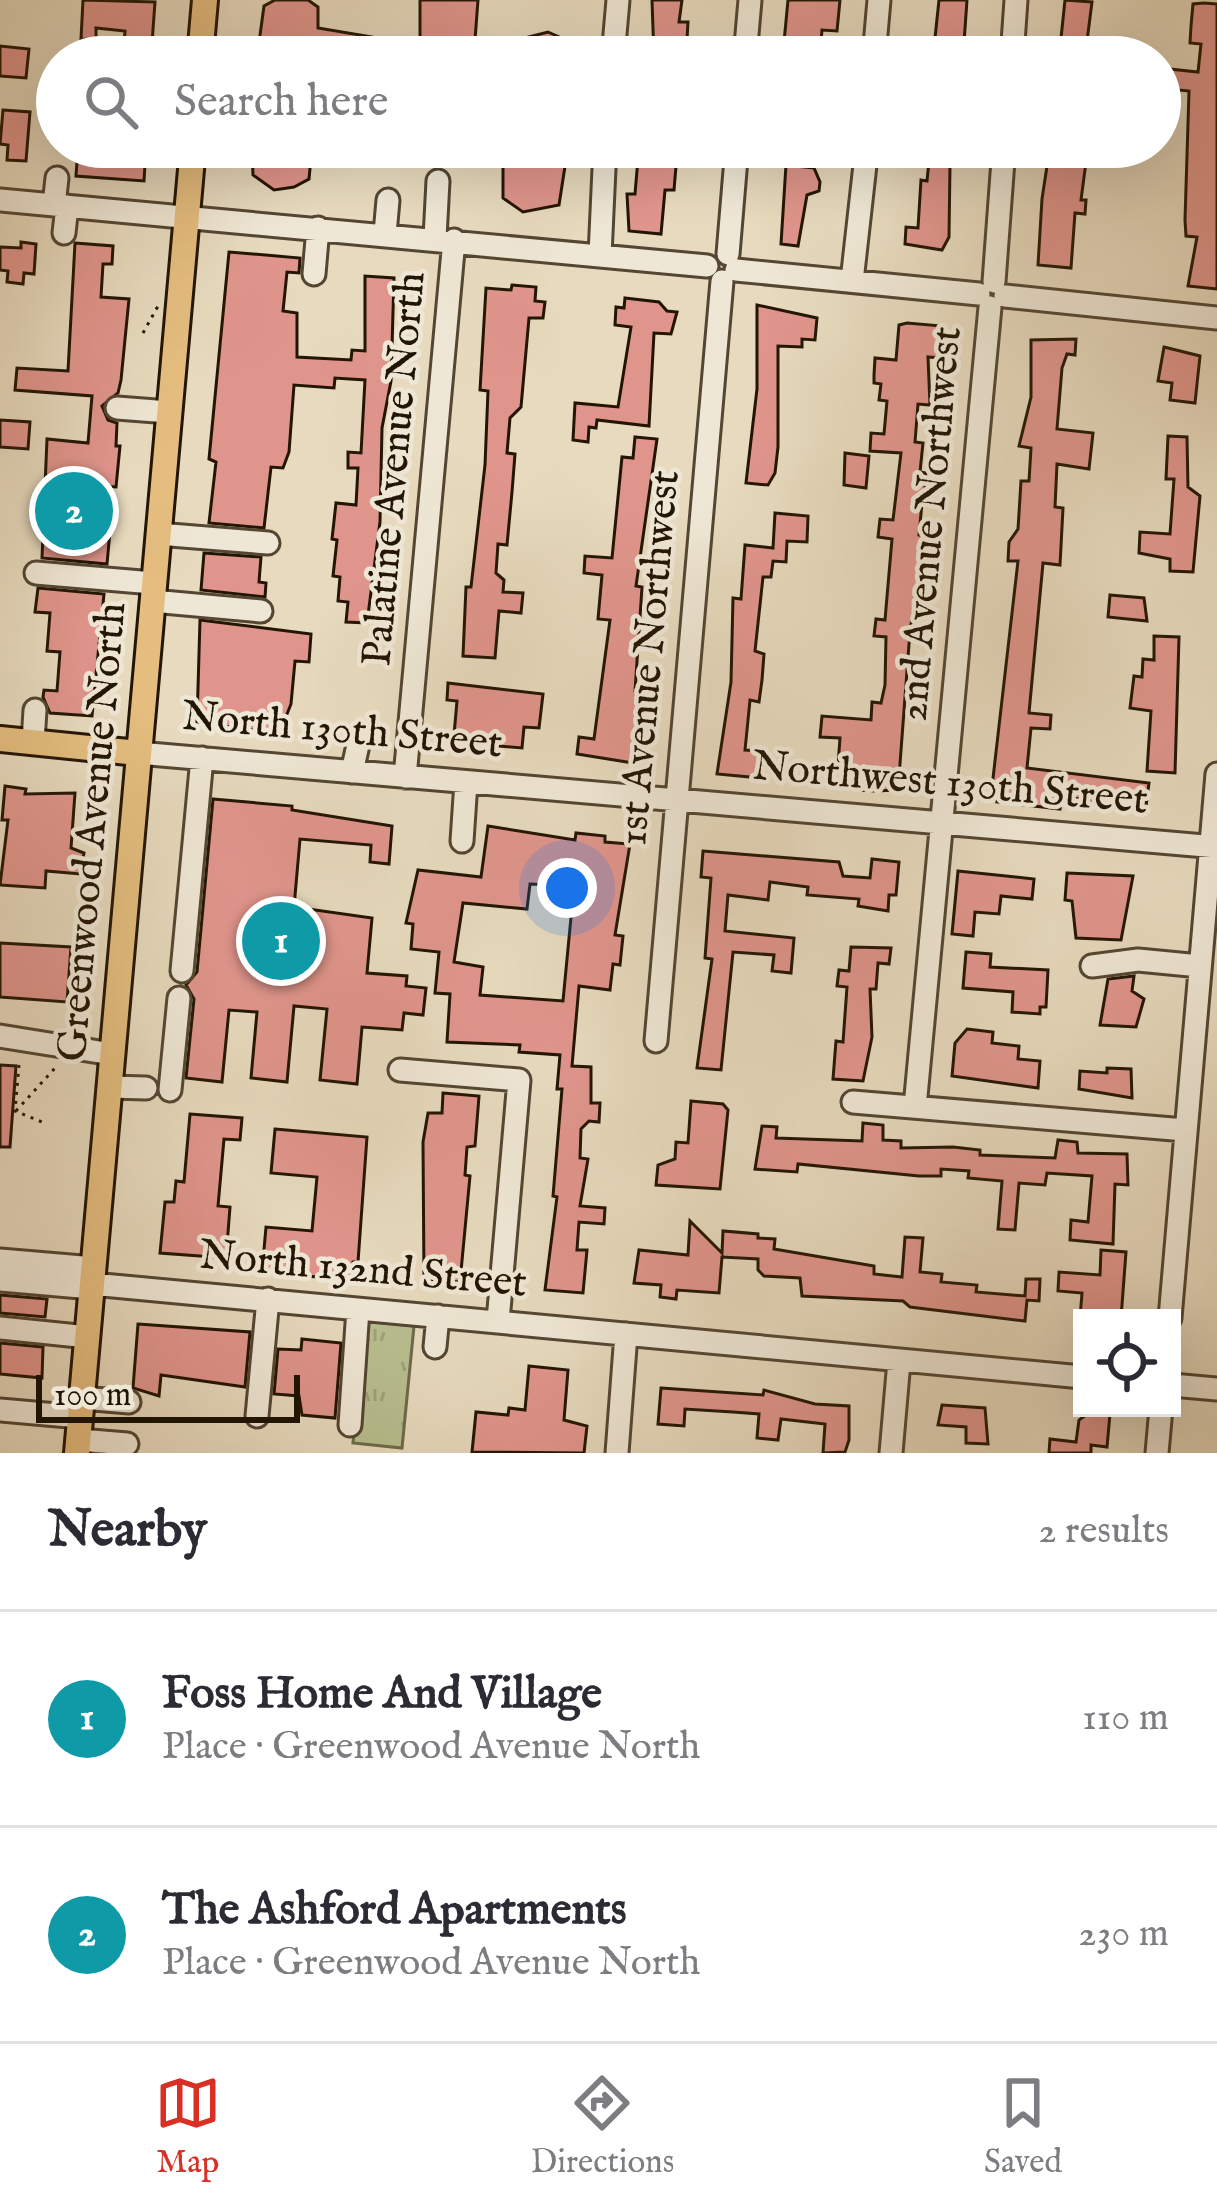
<!DOCTYPE html>
<html lang="en">
<head>
<meta charset="utf-8">
<style>
	:root { --surface:#fff; --page:#f2f2f3; --text:#2b2b33; --muted:#7c7c81; --line:#e1e1e2; --accent:#d93025 }
	body { margin:0; font-family:"IM FELL English",serif; background:var(--page); color:var(--text) }
	.controls { position:absolute; right:36px; bottom:36px; display:grid; overflow:hidden; border-radius:0px; box-shadow:0 12px 48px #0002 }
	.controls button { width:108px; height:108px; display:grid; place-items:center; padding:0; border:0; border-bottom:3px solid var(--line); background:var(--surface); color:var(--text); font:60px sans-serif }
	.scale { position:absolute; left:36px; bottom:30px; width:264px; box-sizing:border-box; padding-left:12px; border:6px solid #231504; border-top:0; font-size:33px; line-height:42px; white-space:nowrap; color:#231504; -webkit-text-stroke:9px #efe7d5; paint-order:stroke }
	.you { position:absolute; left:567px; top:888px; width:42px; height:42px; margin:-30px; border:9px solid #fff; border-radius:50%; background:#1a73e8; box-shadow:0 0 0 18px #1a73e833 }
	.badge { display:grid; place-items:center; width:78px; height:78px; border-radius:50%; background:var(--accent); color:#fff; font-size:39px; font-weight:700 }
	.pin { position:absolute; translate:-50% -50%; border:6px solid #fff; box-shadow:0 3px 12px #0006 }
	.list { margin:0; padding:0; list-style:none }
	h2 { display:flex; justify-content:space-between; align-items:center; height:156px; margin:0; padding:0 48px; font-size:51px }
	h2 small { font-size:39px; font-weight:400; color:var(--muted) }
	.list li { display:grid; grid-template-columns:78px 1fr auto; gap:36px; align-items:center; box-sizing:border-box; height:216px; padding:0 48px; border-top:3px solid var(--line) }
	.list b { display:block; font-size:45px; white-space:nowrap }
	.list p { margin:0; font-size:39px; white-space:nowrap; color:var(--muted) }
	.list em { font-size:39px; font-style:normal; color:var(--muted) }
	.icon { flex:none; width:66px; height:66px; fill:none; stroke:currentColor; stroke-width:2; stroke-linecap:round; stroke-linejoin:round }
	.map { position:relative; flex:none; width:1217px; height:1453px; overflow:hidden }
	.search { position:absolute; background:var(--surface); box-shadow:0 12px 48px #0002; left:36px; right:36px; top:36px; height:132px; display:flex; align-items:center; gap:30px; box-sizing:border-box; padding:0 42px; border-radius:66px; color:var(--muted); font-size:45px }
	.sheet { height:588px; background:var(--surface) }
	nav { display:flex; justify-content:space-around; align-items:center; box-sizing:border-box; height:168px; border-top:3px solid var(--line); background:var(--surface); font-size:33px; color:var(--muted) }
	nav a { display:grid; justify-items:center; gap:6px }
	nav .on { color:var(--accent) }
	.map>svg:first-child { display:block }
</style>
</head>
<body>
<div class="map">
<svg width="1217" height="1453" viewBox="0 0 1217 1453">
	<defs>
		<pattern id="grass-tufts" width="24" height="20" patternUnits="userSpaceOnUse" patternTransform="scale(3)"><rect width="24" height="20" fill="#b8be8f"/><path d="M3 7l-1-3M5 7V3M7 7l1-3M15 17l-1-3M17 17v-4M19 17l1-3" fill="none" stroke="#9ea27a"/></pattern>
	</defs>
	<rect width="100%" height="100%" fill="#e7dabe"/>
	<filter id="stains"><feTurbulence type="fractalNoise" baseFrequency=".00167" numOctaves="4"/><feColorMatrix values="0 0 0 0 .2 0 0 0 0 .09 0 0 0 0 .02 0 0 0 .5 -.17"/></filter>
	<radialGradient id="worn" r=".72"><stop offset=".6" stop-color="#630" stop-opacity="0"/><stop offset="1" stop-color="#630" stop-opacity=".3"/></radialGradient>
	<!-- grass -->
	<path fill="url(#grass-tufts)" stroke="#6e6a4a" stroke-width="3" d="M365,1321L414,1326L402,1448L353,1443Z"/>
	<!-- building -->
	<path fill="#e0958c" stroke="#231504" stroke-width="3" fill-rule="evenodd" d="M83,0L155,2L151,57H123L125,31L96,28V40L81,39Z
		M275,0H308L318,7V28L372,37L371,57H257L264,6Z
		M420,0H478L474,53L420,57Z
		M652,0H682L679,22H688L686,57H654Z
		M788,0H840L837,31L822,30L821,41L808,40L807,55L783,53Z
		M939,0H967L963,57H940L942,39L935,38Z
		M1065,0L1092,2L1085,57H1059Z
		M1204,3L1217,4V289L1188,286L1197,237L1186,236L1185,220L1189,91L1160,88V68L1198,72L1201,44L1190,43L1191,26L1193,4Z
		M548,32L564,39L595,41L577,57H514L517,40Z
		M0,46L29,49L26,78L0,76Z
		M3,110L30,112L26,161L7,160L8,145L0,144Z
		M78,147H146L144,181L76,176Z
		M312,147L309,179L294,187L274,190L253,175L252,149Z
		M503,147H568L559,205L523,212L503,198Z
		M639,147H669V153L677,154L674,190H665L661,234L629,231L627,194H635Z
		M936,147H958L956,166L950,165L949,237L942,250L905,244L906,227L918,228L921,180L927,181L930,151Z
		M1055,147H1088L1081,200H1086L1085,214L1075,213L1071,268L1038,265L1042,199L1049,153L1055,154Z
		M786,165L814,168L820,182L819,191L807,195L798,246L781,244Z
		M21,242L36,244L34,274L24,273L23,284L7,282L8,271L0,270V247L21,248Z
		M75,243L113,246L112,264H103L101,297L129,299L121,380L118,393L102,406L108,420L117,423L116,446H120L116,487L104,486L100,530L110,531L107,564L42,558L47,439L88,443L92,396L15,390L17,368L68,371Z
		M229,252L300,258L299,273L287,272L283,311L297,313V357L351,360L352,350L365,351V276L394,278L391,381L382,428L380,522L367,623L346,622L348,602L338,601L340,577L333,576L337,540L332,539L336,503L356,505L358,468H348V452L361,453L365,380L335,378L334,388L294,385L289,452L283,468L271,467L264,528L209,523L216,462L209,459Z
		M512,285L536,287L535,301L545,302L543,318H529L521,407L510,418L507,453L515,454L512,492L507,545L498,544L496,573L504,580L503,592L523,593L521,613L499,611L495,658L463,656L466,587H471L485,465L488,391L480,390L486,288L511,290Z
		M625,298L659,302L667,311L677,312L671,334L654,333L649,426L597,420L596,428L589,427L588,442L573,440L575,403L618,407L631,327L615,325L616,307L624,308Z
		M757,305L817,318L815,340L802,339V347L778,346V447L775,473L768,485L746,483L757,389Z
		M907,323L942,326L940,358L928,357L930,405L918,404L915,442L923,443L920,472L926,473L925,487L930,488L928,504L922,503L919,535L925,536L910,631L899,777L896,790L875,791L859,790L861,767L838,765L840,738L820,737L822,716L871,720L872,702L881,703L885,685L886,637L874,636L876,619L885,620L892,539L878,537L880,519L893,520L901,453L870,451L871,433L884,434L887,401L879,400L881,384L874,383V375L875,358L896,360L899,325Z
		M1076,339L1075,355L1067,354L1062,368L1057,429L1093,433L1089,469L1057,464L1055,507L1063,508L1060,565L1043,563L1029,713L1051,715L1050,729L1031,728L1027,768L1149,783L1146,806L1062,797L1060,809L997,802L999,788L992,787L1018,561H1008L1009,542L1018,529L1021,481H1029L1031,448L1019,446L1031,397V340Z
		M1164,347L1200,356L1195,403L1170,400L1172,383L1158,381Z
		M0,420L30,422L28,449L0,447Z
		M1168,436L1187,437L1188,487L1200,496L1193,572L1170,571V559L1139,553L1140,532L1170,534L1174,479H1166Z
		M635,437L657,439L636,586L642,587L635,691L643,692L633,763L577,754L579,737L594,739L610,620L598,619L602,575L584,573L585,556L612,558L622,457L633,458Z
		M845,453L869,456L866,488L844,485Z
		M775,513L808,516L807,542L787,541L786,562L773,561L771,577H763L755,651L764,654L762,680L759,702L750,700L745,750L762,751L761,778L717,774L731,682L733,598L741,599L745,545L773,548Z
		M204,553L261,557L259,582L266,583L265,597L201,590Z
		M38,588L104,594L92,716L50,713L43,697L44,690L57,691L60,652L47,651L50,613L35,612Z
		M1110,595L1144,598L1147,621L1108,617Z
		M200,620L311,634L309,662L295,661L291,704L279,734L197,722Z
		M1154,636L1179,637L1175,773L1147,771L1151,711L1130,708L1134,676L1142,677L1143,659L1154,660Z
		M448,683L543,694L539,728L524,727L522,748L463,743L464,736L454,735L457,701L447,700Z
		M5,786L26,789L25,794L75,793L71,848L84,853L80,874L46,871L45,888L0,885L8,820H2Z
		M213,799L292,806V810L392,826L389,864L370,862L371,845L300,839L294,907L372,918L367,973L407,976L406,986L426,988L423,1015L404,1013L402,1030L362,1027L357,1084L320,1080L327,1009L294,1006L287,1082L251,1078L257,1012L229,1010L222,1082L186,1078L194,999L186,985L197,972Z
		M488,826L575,840L576,833L605,836V842L630,844L615,935L623,936L620,965L613,964L610,990L579,986L572,1066L591,1067V1103H600L599,1122L589,1121L581,1129L580,1158L588,1159L580,1206L605,1208L604,1224L579,1222L577,1250H587L583,1293L545,1290L557,1197L553,1196L562,1089H557L560,1055L519,1052L520,1045L447,1042L450,994L435,993L439,952L411,949L413,924L406,923L418,870L481,877ZM530,884L574,886L563,1001L480,995L483,967L454,962L463,903L527,909Z
		M703,851L839,862L843,876L870,878L872,859L899,862L896,895H889L888,911L858,906L859,899L807,895L808,887L770,882L768,900L728,895L725,931L794,938L791,973L772,971L774,955L733,952L721,1070L697,1068L712,959L705,958L711,878L701,877Z
		M958,871L1034,879L1032,899L1001,896L999,914L975,912L973,936L952,934Z
		M1067,873L1133,876L1121,940L1076,938L1072,901L1065,900Z
		M0,943L71,947L67,1002L0,997Z
		M851,947L891,948L889,964L878,963L876,989H870L872,1037L863,1081L833,1079L836,1041L843,1042L847,987L837,986L839,970L849,971Z
		M966,952L991,954L990,967L1048,970L1046,1007H1040V1014L1012,1012L1013,992L963,988Z
		M1134,976L1132,991L1144,999L1136,1027L1100,1025L1108,979Z
		M967,1029L993,1032L992,1043L1019,1046L1018,1059L1040,1061L1038,1088L952,1076L955,1043Z
		M0,1065L16,1066L10,1147H0Z
		M1107,1068L1131,1069L1132,1098L1079,1089L1080,1071L1107,1073Z
		M443,1093L479,1096L475,1146L467,1147L465,1175L470,1176L460,1282L424,1280L423,1142L428,1113H442Z
		M691,1101L723,1104L728,1110L720,1189L656,1185L658,1165L675,1159L676,1142L688,1143Z
		M190,1114L242,1118L240,1140L224,1139L218,1206L230,1207L226,1258L160,1253L165,1202H174L176,1181L184,1182Z
		M863,1123L883,1125V1140L901,1141V1148L953,1147L980,1150V1155L1055,1158L1058,1140L1077,1142L1078,1153L1127,1154L1128,1185L1115,1184L1113,1244L1070,1240L1071,1220L1088,1222L1092,1176L1047,1173L1045,1185L1019,1183L1015,1230L998,1229L1002,1181L968,1178L969,1171L941,1169V1176H919L798,1164L797,1172L755,1169L762,1126L777,1127L776,1138L862,1141Z
		M275,1129L367,1137L358,1262H353L351,1280L262,1272L266,1227L312,1231L317,1177L271,1173Z
		M690,1221L722,1253L723,1231L758,1234V1238L775,1239L774,1249L874,1266V1274L902,1277L905,1237L923,1238L920,1272L942,1274L941,1282L977,1285L976,1292L1025,1296L1026,1279H1040L1039,1301L1027,1300L1025,1321L910,1307L903,1301L802,1296L800,1278L764,1276L758,1270V1259L722,1257L719,1293L677,1290L676,1299L660,1297L661,1285L634,1283L639,1250L688,1255Z
		M1101,1250L1126,1252L1121,1318H1080L1082,1293L1058,1291L1059,1272L1100,1275Z
		M0,1295L47,1299L45,1317L0,1313Z
		M138,1324L250,1332L245,1387L161,1375L159,1396L133,1388Z
		M302,1339L341,1343L335,1418L302,1415L299,1396L274,1394L278,1349L301,1350Z
		M0,1343L43,1347L42,1378L0,1374Z
		M529,1366L568,1370L564,1420L587,1426L584,1453L472,1452L476,1412L508,1415L509,1408L525,1410Z
		M661,1388L763,1395L764,1390L815,1404L849,1406V1440L845,1452L823,1453L825,1424L781,1419L778,1440L757,1438L759,1414L733,1412L685,1409L684,1426L658,1424Z
		M942,1405L985,1408L988,1444L966,1443V1427L938,1425Z
		M1090,1412L1110,1414L1107,1447L1091,1445V1453H1049L1050,1439L1076,1442L1079,1420Z"/>
	<g fill="none" stroke-linecap="round" stroke-linejoin="round">
		<defs>
			<path id="minor" d="M613,57L618,0
				M745,57L750,0
				M874,57L879,0
				M1012,57L1016,0
				M0,200L707,266
				M54,205L57,178
				M64,233L67,206
				M385,234L388,200
				M435,238L438,181
				M728,254L737,147
				M600,255L605,147
				M736,270L979,294
				M314,274L318,228
				M852,281L867,147
				M994,282L1004,147
				M1005,296L1217,318
				M117,408L169,412
				M158,534L268,543
				M36,573L153,583
				M152,601L261,611
				M33,742L35,710
				M138,753L1217,847
				M352,772L360,736
				M405,777L454,240
				M462,841L466,782
				M1092,966L1138,960L1200,966
				M182,971L202,758
				M0,1036L112,1054
				M656,1041L722,281
				M400,1070L519,1080L498,1321
				M110,1087L146,1088
				M170,1090L179,998
				M853,1102L1185,1130
				M915,1107L990,307
				M0,1260L94,1268
				M0,1280L92,1288
				M92,1284L1082,1377
				M1170,1318L1217,774
				M0,1328L88,1337
				M435,1347L438,1316
				M1172,1385L1217,1389
				M82,1398L129,1402
				M0,1410L80,1417
				M257,1416L268,1299
				M350,1425L358,1309
				M79,1440L127,1444
				M617,1453L626,1334
				M891,1453L899,1361
				M1157,1453L1161,1408"/>
			<path id="major" d="M200,57L205,0
				M0,739L138,753
				M77,1453L193,147"/>
		</defs>
		<!-- minor casing -->
		<use href="#minor" stroke="#544632" stroke-width="27"/>
		<!-- major casing -->
		<use href="#major" stroke="#231504" stroke-width="30"/>
		<!-- path -->
		<path stroke="#231504" stroke-width="3" stroke-dasharray="3 6" stroke-linecap="butt" d="M143,333L158,306
			M19,1065L15,1111L42,1122
			M16,1111L55,1068"/>
		<!-- minor -->
		<use href="#minor" stroke="#efe7d5" stroke-width="21"/>
		<!-- major -->
		<use href="#major" stroke="#e4bd7f" stroke-width="24"/>
	</g>
	<g text-anchor="middle" dominant-baseline="central" stroke-width="9" stroke-linejoin="round" paint-order="stroke">
		<!-- street labels -->
		<g font-size="42" fill="#231504" stroke="#efe7d5">
			<text transform="translate(395 469) rotate(-85)">Palatine Avenue North</text>
			<text transform="translate(931 524) rotate(-85)">2nd Avenue Northwest</text>
			<text transform="translate(650 658) rotate(-85)">1st Avenue Northwest</text>
			<text transform="translate(342 731) rotate(5)">North 130th Street</text>
			<text transform="translate(950 784) rotate(5)">Northwest 130th Street</text>
			<text transform="translate(93 832) rotate(-85)">Greenwood Avenue North</text>
			<text transform="translate(363 1270) rotate(5)">North 132nd Street</text>
		</g>
	</g>
	<rect width="100%" height="100%" filter="url(#stains)"/>
	<rect width="100%" height="100%" fill="url(#worn)"/>
</svg>
<div class="controls">
<button><svg class="icon" aria-label="locate" viewBox="0 0 24 24"><circle cx="12" cy="12" r="6"/><path d="M12 2v4M12 18v4M2 12h4M18 12h4"/></svg></button>
</div>
<div class="scale">100 m</div>
<div class="you"></div>
<div class="pin badge" style="left:281px;top:941px;background:#0f9aa8">1</div>
<div class="pin badge" style="left:74px;top:511px;background:#0f9aa8">2</div>
<div class="search"><svg class="icon" aria-label="search" viewBox="0 0 24 24"><circle cx="10" cy="10" r="6"/><path d="M15 15l6 6"/></svg>Search here</div>
</div>
<section class="sheet">
<h2>Nearby<small>2 results</small></h2>
<ul class="list">
<li><span class="badge" style="background:#0f9aa8">1</span><div><b>Foss Home And Village</b><p>Place · Greenwood Avenue North</p></div><em>110 m</em></li>
<li><span class="badge" style="background:#0f9aa8">2</span><div><b>The Ashford Apartments</b><p>Place · Greenwood Avenue North</p></div><em>230 m</em></li>
</ul>
</section>
<nav>
<a class="on"><svg class="icon" aria-label="map" viewBox="0 0 24 24"><path d="M3 6l6-2 6 2 6-2v14l-6 2-6-2-6 2zM9 4v14M15 6v14"/></svg>Map</a>
<a><svg class="icon" aria-label="directions" viewBox="0 0 24 24"><path d="M12 3l9 9-9 9-9-9zM9 14v-3h6M13 9l2 2-2 2"/></svg>Directions</a>
<a><svg class="icon" aria-label="saved" viewBox="0 0 24 24"><path d="M7 4h10v16l-5-4-5 4z"/></svg>Saved</a>
</nav>
</body>
</html>
